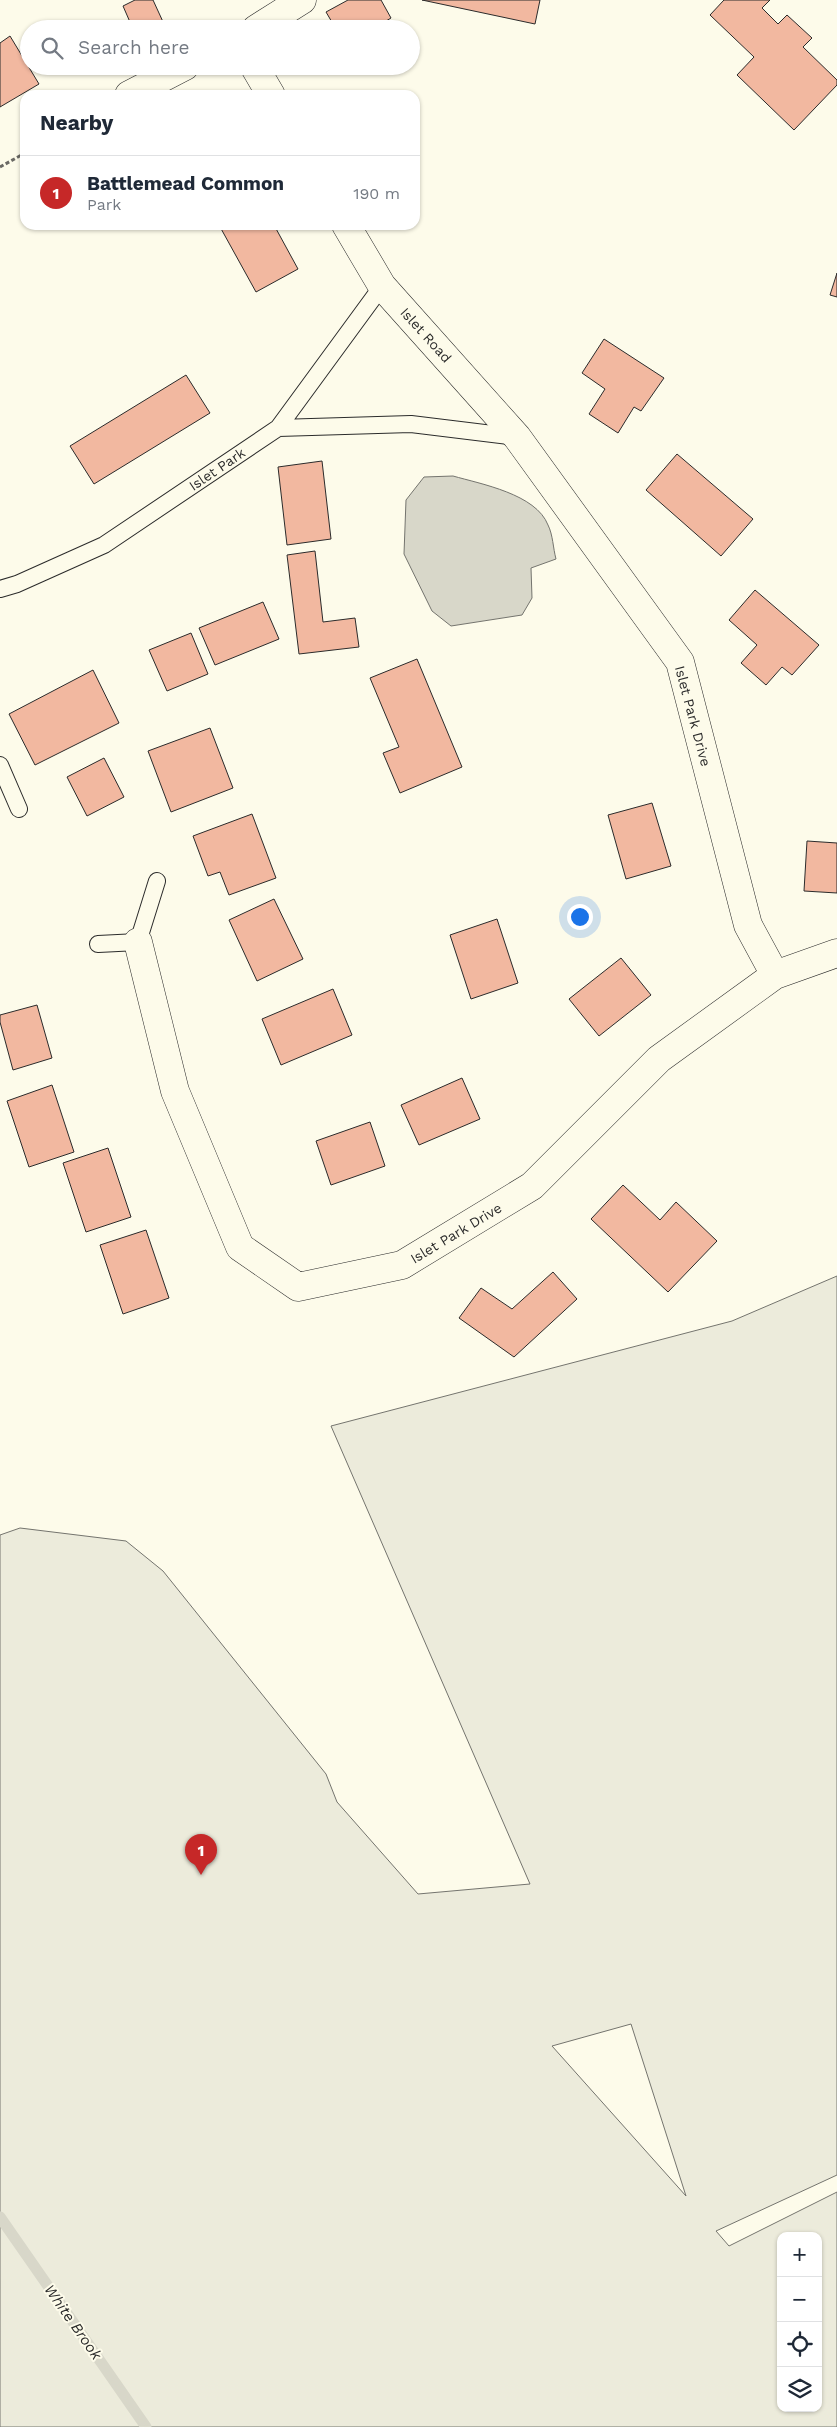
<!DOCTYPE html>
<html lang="en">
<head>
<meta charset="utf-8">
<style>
	:root { --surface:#fff; --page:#f6f6f7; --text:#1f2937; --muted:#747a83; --line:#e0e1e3; --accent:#c62828 }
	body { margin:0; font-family:"Work Sans",sans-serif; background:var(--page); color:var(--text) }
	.controls { position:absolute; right:15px; bottom:15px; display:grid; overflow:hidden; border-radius:10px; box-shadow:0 1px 4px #0004 }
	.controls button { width:45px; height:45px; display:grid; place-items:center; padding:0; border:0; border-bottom:1px solid var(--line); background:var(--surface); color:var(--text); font:25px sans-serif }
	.you { position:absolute; left:579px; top:916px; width:18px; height:18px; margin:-12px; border:4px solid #fff; border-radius:50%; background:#1a73e8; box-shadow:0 0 0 8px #1a73e833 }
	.badge { display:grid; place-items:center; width:32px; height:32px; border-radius:50%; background:var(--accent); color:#fff; font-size:16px; font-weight:700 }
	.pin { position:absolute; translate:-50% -41px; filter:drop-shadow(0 1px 2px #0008) }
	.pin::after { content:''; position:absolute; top:26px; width:18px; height:15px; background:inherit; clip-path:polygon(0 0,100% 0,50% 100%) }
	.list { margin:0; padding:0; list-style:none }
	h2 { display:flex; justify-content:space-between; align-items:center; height:65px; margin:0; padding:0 20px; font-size:21px }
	h2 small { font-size:16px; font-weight:400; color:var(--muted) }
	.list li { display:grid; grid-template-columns:32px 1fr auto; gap:15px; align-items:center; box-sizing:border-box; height:75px; padding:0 20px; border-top:1px solid var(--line) }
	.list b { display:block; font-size:19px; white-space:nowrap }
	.list p { margin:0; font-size:16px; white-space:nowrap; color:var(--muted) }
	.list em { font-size:16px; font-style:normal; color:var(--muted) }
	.icon { flex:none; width:28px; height:28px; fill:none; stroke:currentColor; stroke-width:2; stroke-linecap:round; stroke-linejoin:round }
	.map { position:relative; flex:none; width:837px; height:2427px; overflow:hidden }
	.search { position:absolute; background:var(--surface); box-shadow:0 1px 4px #0004; left:20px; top:20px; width:400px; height:55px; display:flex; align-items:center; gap:12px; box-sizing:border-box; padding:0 18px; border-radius:28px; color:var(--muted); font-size:19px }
	.panel { position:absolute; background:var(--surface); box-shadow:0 1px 4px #0004; left:20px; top:90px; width:400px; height:140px; border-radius:15px }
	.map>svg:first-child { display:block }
</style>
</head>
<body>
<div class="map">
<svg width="837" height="2427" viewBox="0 0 837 2427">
	<rect width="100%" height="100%" fill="#fdfbea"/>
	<!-- green -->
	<path fill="#ecebdb" stroke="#74746e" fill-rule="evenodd" d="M837,1276V2175L716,2231L729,2246L837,2192V2427H0V1535L20,1528L126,1541L163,1571L326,1774L337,1802L418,1894L530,1884L331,1426L732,1321ZM631,2024L686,2196L552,2046ZM781,2236H818V2408H781Z"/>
	<!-- water -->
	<path fill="#d8d7c9" stroke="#74746e" d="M453,476C481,484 536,494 548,525C553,535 553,548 556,559L531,568L532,598L522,615L451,626L432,611L404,554L406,500L424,477Z"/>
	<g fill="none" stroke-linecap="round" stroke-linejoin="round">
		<!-- stream -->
		<path stroke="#d8d7c9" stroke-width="11" d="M0,2217L146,2427"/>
	</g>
	<!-- building -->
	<path fill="#f2b8a0" stroke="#2b2b2b" d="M135,0H153L164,24L154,29H133L123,6Z
		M348,0H381L391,18L373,29H336L326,12Z
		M422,0H540L535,24Z
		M724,0H770L762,8L778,24L787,15L812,38L803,47L837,80V85L794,130L737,75L754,57L710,15Z
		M10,36L39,84L0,107V43Z
		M219,225H274L298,269L256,292Z
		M837,273V297L830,295Z
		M604,339L664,378L641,411L634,407L618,433L589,414L605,389L582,373Z
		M186,375L210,413L94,484L70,446Z
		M677,454L753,519L721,556L646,490Z
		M322,461L331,539L287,545L278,467Z
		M315,551L323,622L355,618L359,647L299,654L287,555Z
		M755,590L819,645L792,675L782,667L766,685L741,663L757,645L729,620Z
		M263,602L279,639L215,665L199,628Z
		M191,633L208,674L167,691L149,650Z
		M417,659L462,767L400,793L383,753L399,747L370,678Z
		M93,670L119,723L35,765L9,714Z
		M210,728L233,788L171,812L148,751Z
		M104,758L124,797L87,816L67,777Z
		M652,803L671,866L626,879L608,815Z
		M252,814L276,878L229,895L220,872L208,876L193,836Z
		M807,841L837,843V893L804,891Z
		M274,899L303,959L257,981L229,920Z
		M497,919L518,983L471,999L450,935Z
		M621,958L651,995L599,1036L569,999Z
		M333,989L352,1035L281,1065L262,1019Z
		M37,1005L52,1058L13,1070L0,1022V1015Z
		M462,1078L480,1119L419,1145L401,1105Z
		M52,1085L74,1152L29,1167L7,1101Z
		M370,1122L385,1166L331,1185L316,1141Z
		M108,1148L131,1217L86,1232L63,1163Z
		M623,1185L660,1220L676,1202L717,1241L668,1292L591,1219Z
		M146,1230L169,1298L123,1314L100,1245Z
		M553,1272L577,1299L514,1357L459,1318L481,1288L512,1309Z"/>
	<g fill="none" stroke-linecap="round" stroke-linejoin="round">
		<defs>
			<path id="lane" d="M278,428L411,424L517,437
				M0,589L17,584L104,545L278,428L382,286
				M0,765L19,809
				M98,944L138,942L157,881"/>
			<path id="street" d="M256,29L302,0
				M254,66L271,95
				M129,95L185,66
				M138,942L175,1091L240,1247L298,1287L402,1265L532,1186L659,1059L775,975L748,925L680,662L517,437L382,286L346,225
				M775,975L837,953"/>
		</defs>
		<!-- lane casing -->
		<use href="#lane" stroke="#2b2b2b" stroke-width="18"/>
		<!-- street casing -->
		<use href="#street" stroke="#2b2b2b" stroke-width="29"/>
		<!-- path -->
		<path stroke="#6a6964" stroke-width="3" stroke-dasharray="4 2.5" stroke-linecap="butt" d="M0,167L25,153"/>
		<!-- lane -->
		<use href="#lane" stroke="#fdfbea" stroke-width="16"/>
		<!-- street -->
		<use href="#street" stroke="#fdfbea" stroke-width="28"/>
	</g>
	<g text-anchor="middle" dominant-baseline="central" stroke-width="4" stroke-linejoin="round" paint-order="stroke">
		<!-- street labels -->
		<g font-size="14" fill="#2b2b2b" stroke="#fdfbea">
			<text transform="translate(426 335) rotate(48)">Islet Road</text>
			<text transform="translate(217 469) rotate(-34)">Islet Park</text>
			<text transform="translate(693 716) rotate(75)">Islet Park Drive</text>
			<text transform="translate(456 1233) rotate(-31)">Islet Park Drive</text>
		</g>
		<!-- water labels -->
		<g font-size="15" font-style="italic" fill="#2b2b2b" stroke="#fdfbea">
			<text transform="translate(73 2322) rotate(55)">White Brook</text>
		</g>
	</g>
</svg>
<div class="controls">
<button>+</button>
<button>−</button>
<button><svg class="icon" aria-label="locate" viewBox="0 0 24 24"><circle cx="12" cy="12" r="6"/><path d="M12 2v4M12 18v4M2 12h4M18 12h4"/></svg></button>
<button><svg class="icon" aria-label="layers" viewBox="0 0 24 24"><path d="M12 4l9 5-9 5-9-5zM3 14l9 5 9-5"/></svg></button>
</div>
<div class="you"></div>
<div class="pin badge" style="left:201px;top:1875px">1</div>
<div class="search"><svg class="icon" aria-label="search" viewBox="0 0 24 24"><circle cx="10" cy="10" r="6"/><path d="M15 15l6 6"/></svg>Search here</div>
<section class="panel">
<h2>Nearby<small></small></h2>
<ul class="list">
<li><span class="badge">1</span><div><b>Battlemead Common</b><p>Park</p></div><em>190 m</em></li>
</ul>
</section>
</div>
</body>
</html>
